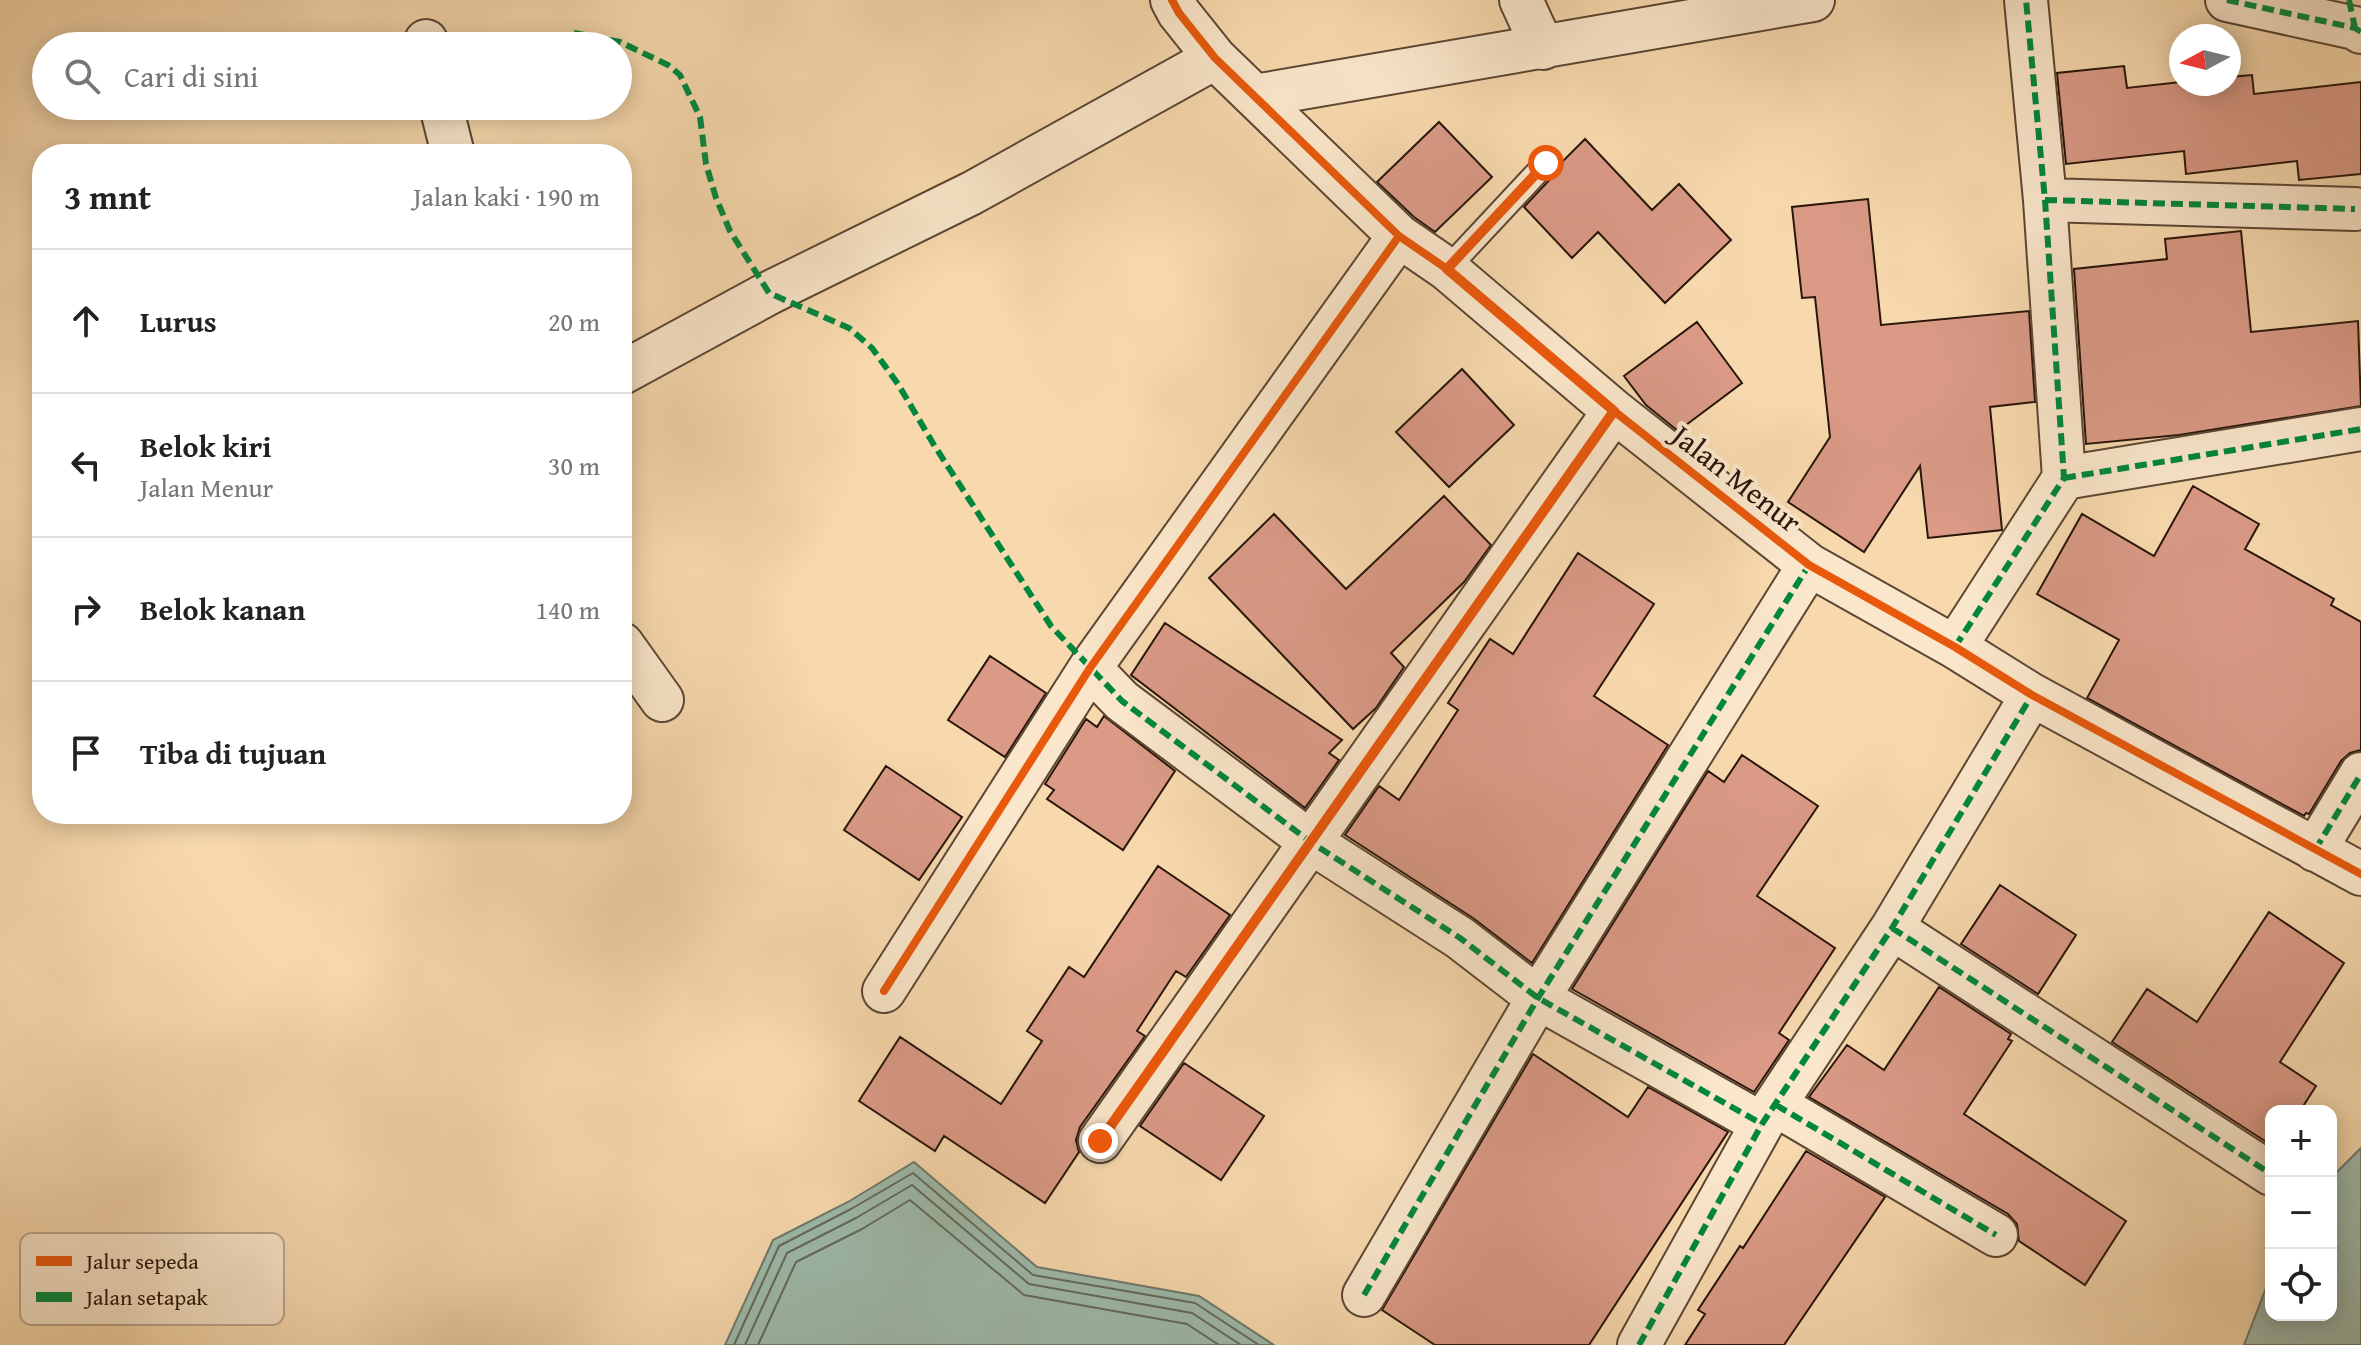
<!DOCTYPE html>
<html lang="id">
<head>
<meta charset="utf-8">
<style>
	:root { --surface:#fff; --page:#f6f6f6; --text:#222; --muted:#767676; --line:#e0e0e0 }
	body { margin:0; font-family:"Gentium Book Plus",serif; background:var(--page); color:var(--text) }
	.controls { position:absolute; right:24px; bottom:24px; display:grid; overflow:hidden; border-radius:16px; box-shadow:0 4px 20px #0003 }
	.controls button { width:72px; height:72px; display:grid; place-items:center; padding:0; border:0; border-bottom:2px solid var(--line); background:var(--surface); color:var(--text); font:40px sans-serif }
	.compass { position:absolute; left:2169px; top:24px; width:72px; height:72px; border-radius:50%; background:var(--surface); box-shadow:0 4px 20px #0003; rotate:263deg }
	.stop { position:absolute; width:24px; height:24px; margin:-18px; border:6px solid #ea580c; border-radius:50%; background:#fff }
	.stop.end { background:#ea580c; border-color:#fff; box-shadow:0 2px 8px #0008 }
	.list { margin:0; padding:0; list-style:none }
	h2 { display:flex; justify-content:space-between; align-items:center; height:104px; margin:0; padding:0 32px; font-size:34px }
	h2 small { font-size:26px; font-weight:400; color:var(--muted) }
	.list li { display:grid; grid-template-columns:52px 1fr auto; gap:24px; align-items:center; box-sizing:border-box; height:144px; padding:0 32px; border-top:2px solid var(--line) }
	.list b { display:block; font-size:30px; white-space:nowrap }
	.list p { margin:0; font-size:26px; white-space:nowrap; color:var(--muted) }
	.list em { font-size:26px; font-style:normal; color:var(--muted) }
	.icon { flex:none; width:44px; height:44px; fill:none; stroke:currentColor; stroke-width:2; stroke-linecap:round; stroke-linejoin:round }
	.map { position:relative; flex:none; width:2361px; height:1345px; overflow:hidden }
	.search { position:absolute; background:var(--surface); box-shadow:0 4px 20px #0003; left:32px; top:32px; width:600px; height:88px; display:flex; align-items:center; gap:20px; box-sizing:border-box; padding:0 28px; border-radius:44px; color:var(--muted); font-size:30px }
	.panel { position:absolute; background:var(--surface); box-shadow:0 4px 20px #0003; left:32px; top:144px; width:600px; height:680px; border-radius:32px }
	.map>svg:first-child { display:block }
</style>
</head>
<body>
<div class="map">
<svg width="2361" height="1345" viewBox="0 0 2361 1345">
	<rect width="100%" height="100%" fill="#f7d9ad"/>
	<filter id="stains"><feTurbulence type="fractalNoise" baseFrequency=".0025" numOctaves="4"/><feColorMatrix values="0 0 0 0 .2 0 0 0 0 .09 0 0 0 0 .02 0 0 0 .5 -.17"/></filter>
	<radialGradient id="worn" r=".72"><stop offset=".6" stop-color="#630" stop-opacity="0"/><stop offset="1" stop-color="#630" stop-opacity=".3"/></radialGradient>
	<!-- water -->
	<path fill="#9dbaab" stroke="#6e786b" stroke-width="2" d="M2361,1148V1345H2244L2271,1275V1315H2331V1178Z
		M914,1162L1037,1267L1199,1296L1274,1345H725L773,1240L848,1202Z"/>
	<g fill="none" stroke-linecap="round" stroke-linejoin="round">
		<!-- shore -->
		<path stroke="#62685b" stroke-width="2" d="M734,1345L779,1246L851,1209L913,1173L1033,1275L1195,1303L1259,1345
			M745,1345L787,1253L856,1218L912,1185L1029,1284L1192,1313L1241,1345
			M758,1345L796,1262L862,1229L910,1200L1024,1295L1187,1324L1219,1345"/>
	</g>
	<!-- building -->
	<path fill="#da9a86" stroke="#28150b" stroke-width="2" d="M2124,66L2127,88L2181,82L2229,84V77L2252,75L2254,94L2361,82V174L2299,180L2297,161L2186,174L2184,151L2066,164L2057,73Z
		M1439,122L1492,177L1435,232L1414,217L1377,182Z
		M1585,139L1652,210L1679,184L1731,240L1665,303L1598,232L1572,258L1524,207L1556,173L1560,164Z
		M1868,199L1881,325L2029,311L2035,402L1990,407L2002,530L1928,538L1920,466L1864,552L1788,502L1830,437L1815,297L1802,298L1792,207Z
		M2241,231L2251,332L2358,321L2361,406L2179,435L2086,444L2074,269L2167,259L2165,239Z
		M1697,322L1742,383L1678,431L1646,405L1624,376Z
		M1462,369L1514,425L1449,487L1396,432Z
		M2193,486L2259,524L2245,549L2334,599L2331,605L2361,622V750L2350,753L2341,761L2309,814L2306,813L2304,816L2087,698L2119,640L2037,594L2082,514L2154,556Z
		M1444,496L1491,545L1464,582L1391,653L1404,667L1376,708L1353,729L1209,578L1274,514L1346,589Z
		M1578,553L1654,604L1594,696L1668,745L1532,963L1473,918L1345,835L1379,786L1399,800L1458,710L1448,703L1490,639L1513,654Z
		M1165,623L1342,740L1329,753L1339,760L1305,808L1131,675Z
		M990,656L1046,693L1005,757L948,720Z
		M1104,716L1175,771L1123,850L1047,799L1054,790L1045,784L1086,719L1097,727Z
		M1742,755L1818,806L1757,896L1835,948L1779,1033L1789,1040L1754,1092L1572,989L1708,771L1724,782Z
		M886,766L962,817L919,880L844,830Z
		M1158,866L1230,915L1186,977L1176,971L1137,1031L1145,1036L1080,1127L1076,1140L1079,1152L1045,1203L944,1136L935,1151L859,1101L900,1037L1001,1104L1042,1041L1027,1031L1069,967L1084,977Z
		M2000,885L2076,935L2038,994L1961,944Z
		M2269,912L2344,963L2280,1062L2316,1086L2300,1111H2271V1145L2112,1042L2147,989L2197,1022Z
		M1939,987L2011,1034L2008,1039L2012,1041L1964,1114L2126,1221L2085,1285L2019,1241L2017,1224L2008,1214L1809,1097L1847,1045L1884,1070Z
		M1533,1054L1628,1117L1648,1087L1728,1132L1589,1345H1435L1382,1310Z
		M1184,1063L1264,1116L1221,1180L1140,1126Z
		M1806,1151L1885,1197L1784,1345H1685L1705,1314L1698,1310L1740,1246L1743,1248Z"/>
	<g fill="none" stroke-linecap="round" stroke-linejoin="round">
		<defs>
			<path id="service" d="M1447,269L1546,163"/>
			<path id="minor" d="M1172,0L1179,13L1215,58L1399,236L1447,269L1614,411L1809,565L1955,647L2032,695L2361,874
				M1521,0L1543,48
				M2227,0L2355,28L2361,32
				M426,41L427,46
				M1255,96L1813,0
				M441,106L453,154
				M2045,200L2355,209
				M622,373L769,293L972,193L1215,58
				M2064,478L2361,429
				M622,644L662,700
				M1955,647L2064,478L2045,200L2026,0
				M1090,668L1122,701L1312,843L1460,938L1538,998L1762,1124
				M2315,850L2361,774
				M1892,928L2271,1174
				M884,991L1090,668L1399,236
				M1776,1105L1996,1235
				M1100,1141L1614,411
				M1364,1295L1538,998L1809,565
				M1639,1345L1762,1124L1892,928L2032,695"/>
		</defs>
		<!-- service casing -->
		<use href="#service" stroke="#5c4634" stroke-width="26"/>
		<!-- minor casing -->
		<use href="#minor" stroke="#5c4634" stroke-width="46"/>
		<!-- service -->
		<use href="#service" stroke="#fae6ca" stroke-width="22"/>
		<!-- minor -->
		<use href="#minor" stroke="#fae6ca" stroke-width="42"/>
		<!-- quiet -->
		<path stroke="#00873e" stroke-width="6" stroke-dasharray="12 6" stroke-linecap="butt" d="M2227,0L2355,28L2361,32
			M2349,0L2355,28
			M574,33L620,42L668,65L680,75L700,117L706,164L716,198L730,231L769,293L849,328L872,348L898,384L934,445L1051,626L1122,701L1312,843L1460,938L1538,998L1762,1124
			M2045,200L2355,209
			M2064,478L2361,429
			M1955,647L2064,478L2045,200L2026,0
			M2315,850L2361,774
			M1892,928L2271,1174
			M1776,1105L1996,1235
			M1364,1295L1538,998L1809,565
			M1639,1345L1762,1124L1892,928L2032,695"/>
		<defs>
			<path id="cycleway" d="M1172,0L1179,13L1215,58L1399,236L1447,269L1614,411L1809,565L1955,647L2032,695L2361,874
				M884,991L1090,668L1399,236
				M1100,1141L1614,411"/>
		</defs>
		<!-- cycleway casing -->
		<use href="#cycleway" stroke="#fae6ca" stroke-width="13"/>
		<!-- cycleway -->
		<use href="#cycleway" stroke="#e8590c" stroke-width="8"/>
	</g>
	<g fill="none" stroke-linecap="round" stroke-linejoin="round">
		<!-- route -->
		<path stroke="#ea580c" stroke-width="10" d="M1100,1141L1614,411L1447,269L1546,163"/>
	</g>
	<g text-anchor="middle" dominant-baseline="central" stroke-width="8" stroke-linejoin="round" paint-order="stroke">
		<!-- street labels -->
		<g font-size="30" fill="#28150b" stroke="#fae6ca">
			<text transform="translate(1737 478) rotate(38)">Jalan Menur</text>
		</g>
	</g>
	<!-- legend -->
	<rect x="20" y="1233" width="264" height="92" rx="12" fill="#fae6ca" stroke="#bba791" stroke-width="2"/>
	<rect x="36" y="1256" width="36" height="10" fill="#e8590c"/>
	<rect x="36" y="1292" width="36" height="10" fill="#00873e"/>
	<g font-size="22" fill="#28150b">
		<text x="86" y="1269">Jalur sepeda</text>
		<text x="86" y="1305">Jalan setapak</text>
	</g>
	<rect width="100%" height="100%" filter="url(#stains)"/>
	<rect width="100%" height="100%" fill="url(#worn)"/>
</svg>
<div class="controls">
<button>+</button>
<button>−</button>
<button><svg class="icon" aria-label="locate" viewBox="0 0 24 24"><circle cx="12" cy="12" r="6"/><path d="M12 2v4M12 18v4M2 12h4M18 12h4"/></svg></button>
</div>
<svg class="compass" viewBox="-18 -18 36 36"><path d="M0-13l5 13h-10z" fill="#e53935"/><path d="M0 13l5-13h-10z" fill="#767676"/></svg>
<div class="stop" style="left:1546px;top:163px"></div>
<div class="stop end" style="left:1100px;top:1141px"></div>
<div class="search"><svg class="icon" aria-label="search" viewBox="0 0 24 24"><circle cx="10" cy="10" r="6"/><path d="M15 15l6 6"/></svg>Cari di sini</div>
<section class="panel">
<h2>3 mnt<small>Jalan kaki · 190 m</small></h2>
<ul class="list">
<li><svg class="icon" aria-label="ahead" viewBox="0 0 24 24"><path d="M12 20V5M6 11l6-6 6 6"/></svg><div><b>Lurus</b></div><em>20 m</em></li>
<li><svg class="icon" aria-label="left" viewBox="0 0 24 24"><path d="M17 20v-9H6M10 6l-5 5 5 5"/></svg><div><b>Belok kiri</b><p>Jalan Menur</p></div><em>30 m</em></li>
<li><svg class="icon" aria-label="right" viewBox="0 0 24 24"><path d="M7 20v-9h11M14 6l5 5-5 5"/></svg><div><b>Belok kanan</b></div><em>140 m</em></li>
<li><svg class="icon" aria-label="arrive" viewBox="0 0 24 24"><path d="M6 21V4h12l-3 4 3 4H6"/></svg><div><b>Tiba di tujuan</b></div></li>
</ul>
</section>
</div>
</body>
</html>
